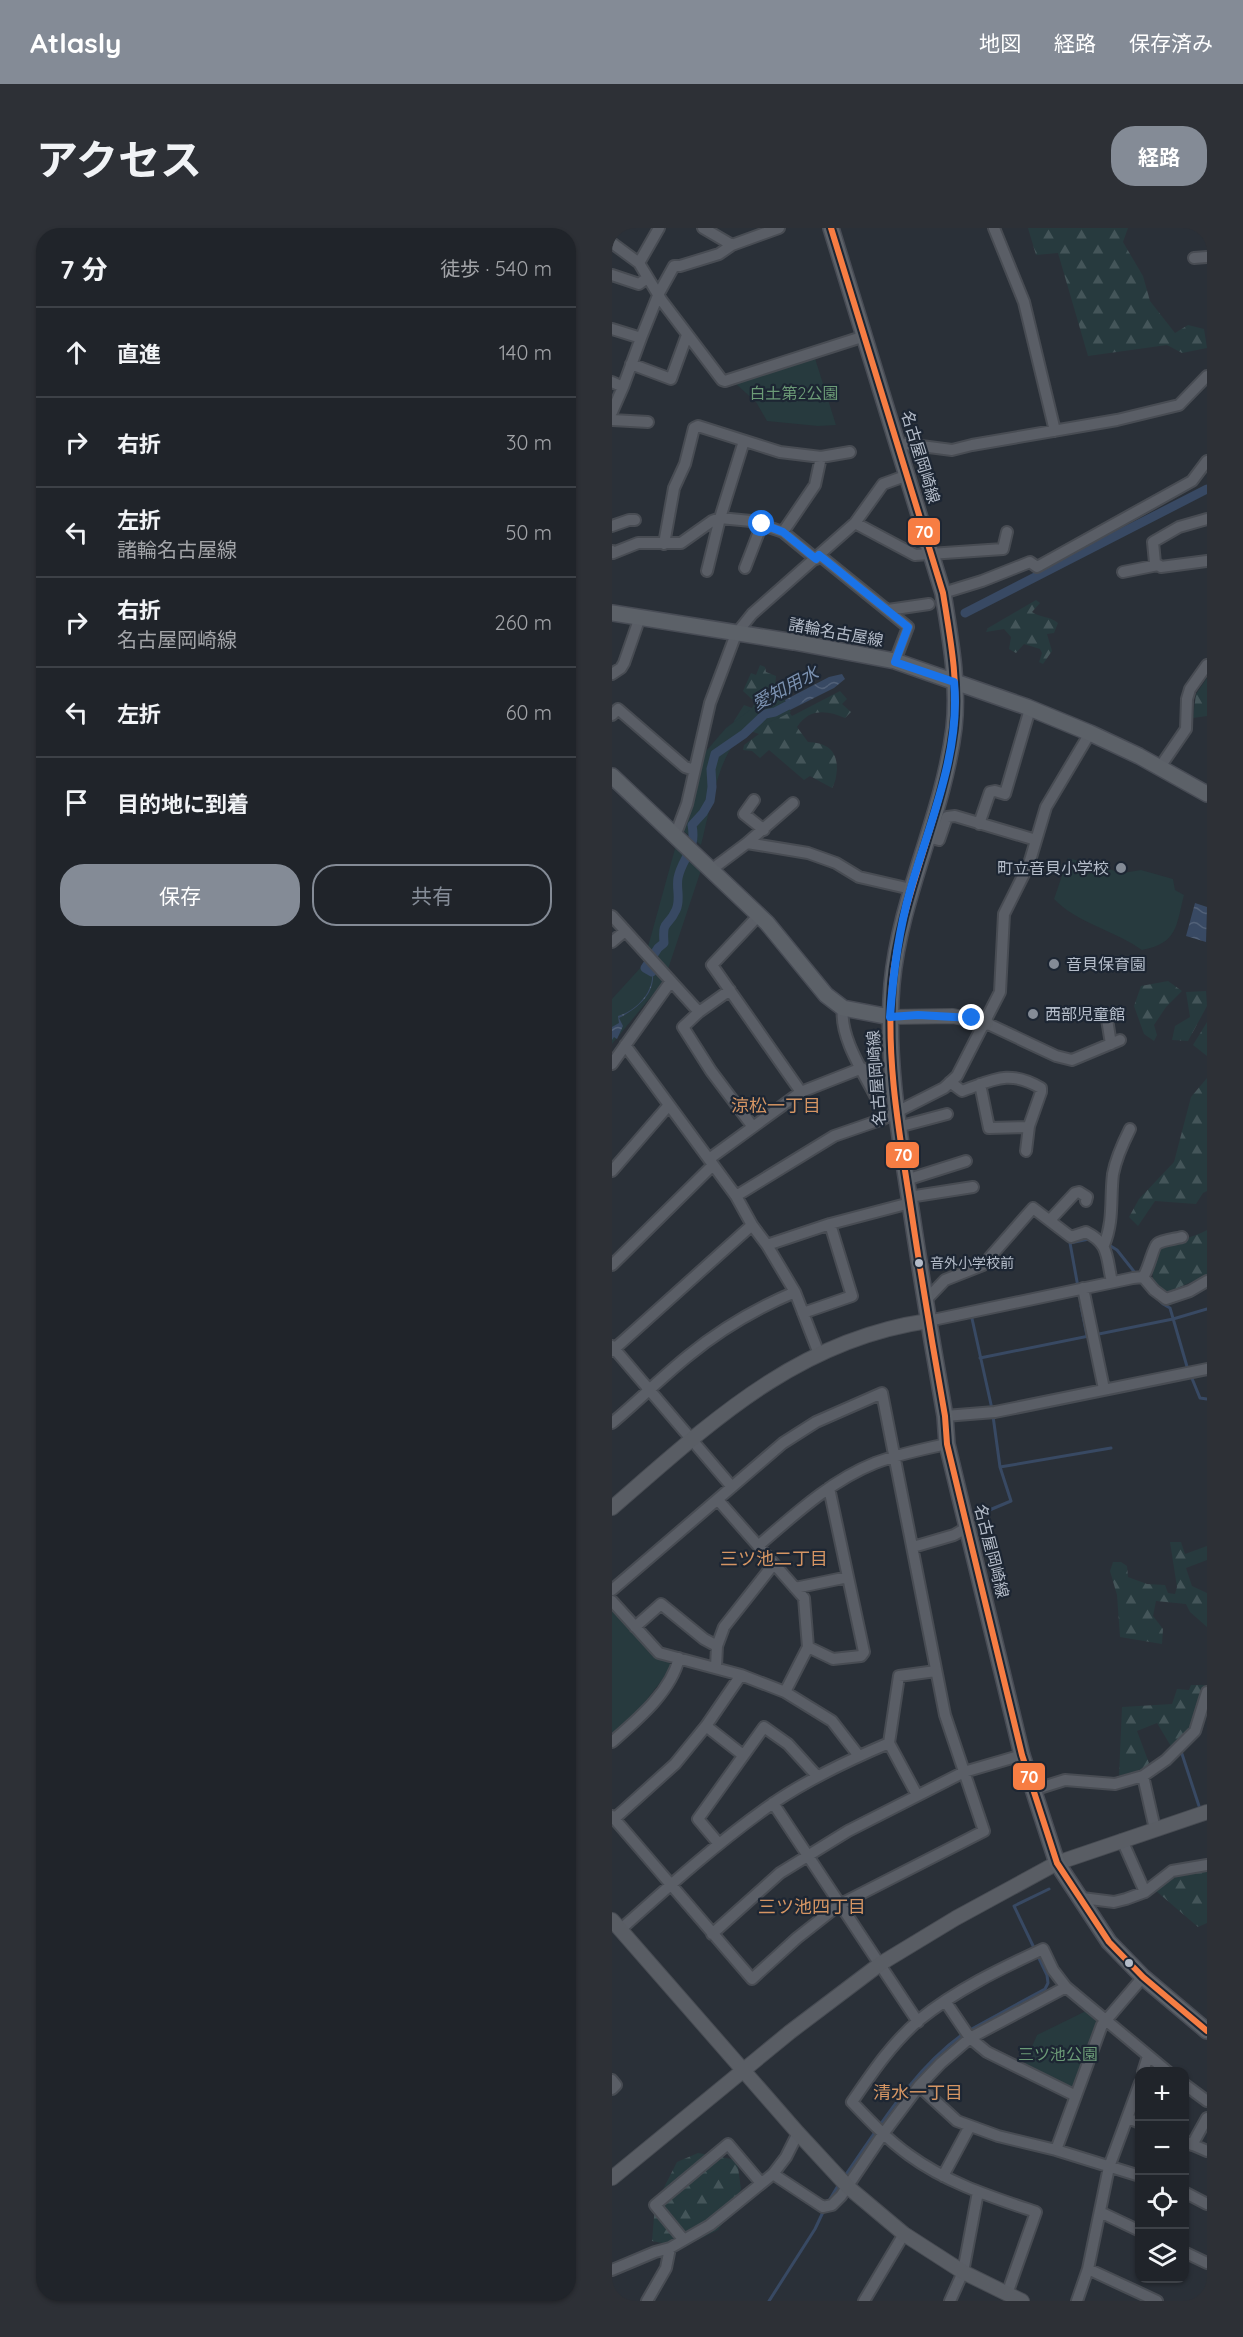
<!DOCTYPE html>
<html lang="ja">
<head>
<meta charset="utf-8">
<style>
	:root { --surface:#20242a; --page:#2d3036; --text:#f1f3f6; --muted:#a2a4a8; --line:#3d4147; --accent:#848b96 }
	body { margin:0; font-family:Quicksand,"Noto Sans JP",sans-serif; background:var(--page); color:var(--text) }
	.controls { position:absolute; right:18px; bottom:18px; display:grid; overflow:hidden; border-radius:12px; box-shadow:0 2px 4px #0004 }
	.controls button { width:54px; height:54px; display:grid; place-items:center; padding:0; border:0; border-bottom:2px solid var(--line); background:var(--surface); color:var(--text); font:30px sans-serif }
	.stop { position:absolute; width:18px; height:18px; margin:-14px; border:4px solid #1a73e8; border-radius:50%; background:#fff }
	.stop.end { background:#1a73e8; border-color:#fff; box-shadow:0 2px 6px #0008 }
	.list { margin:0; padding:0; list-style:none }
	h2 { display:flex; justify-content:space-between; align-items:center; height:78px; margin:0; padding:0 24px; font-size:26px }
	h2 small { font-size:20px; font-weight:400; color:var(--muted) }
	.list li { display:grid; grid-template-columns:39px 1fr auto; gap:18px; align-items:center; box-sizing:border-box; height:90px; padding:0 24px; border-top:2px solid var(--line) }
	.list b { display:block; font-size:22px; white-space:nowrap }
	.list p { margin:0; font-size:20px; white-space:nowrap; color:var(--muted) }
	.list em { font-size:20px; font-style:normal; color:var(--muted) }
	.actions { display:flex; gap:12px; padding:18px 24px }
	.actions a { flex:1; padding:14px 0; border:2px solid var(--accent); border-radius:24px; text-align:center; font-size:21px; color:var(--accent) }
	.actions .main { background:var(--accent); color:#fff }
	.icon { flex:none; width:33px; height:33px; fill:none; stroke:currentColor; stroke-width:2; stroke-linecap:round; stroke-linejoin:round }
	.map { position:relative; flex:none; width:595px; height:2073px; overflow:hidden; border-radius:24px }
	header { display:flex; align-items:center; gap:36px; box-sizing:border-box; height:84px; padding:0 30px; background:var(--accent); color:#fff }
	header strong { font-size:28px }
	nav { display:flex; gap:33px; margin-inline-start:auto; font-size:21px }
	.intro { display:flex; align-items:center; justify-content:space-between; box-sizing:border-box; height:144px; padding:0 36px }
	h1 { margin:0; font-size:42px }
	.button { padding:15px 27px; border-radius:24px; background:var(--accent); color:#fff; font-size:21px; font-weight:700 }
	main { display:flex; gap:36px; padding:0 36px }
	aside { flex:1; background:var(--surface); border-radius:24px; box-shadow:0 2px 4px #0004 }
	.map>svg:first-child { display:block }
</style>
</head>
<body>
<header>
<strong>Atlasly</strong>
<nav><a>地図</a><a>経路</a><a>保存済み</a></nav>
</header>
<div class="intro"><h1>アクセス</h1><a class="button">経路</a></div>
<main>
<aside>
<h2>7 分<small>徒歩 · 540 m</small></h2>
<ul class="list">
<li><svg class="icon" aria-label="ahead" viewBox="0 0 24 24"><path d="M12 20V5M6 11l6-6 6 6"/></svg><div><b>直進</b></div><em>140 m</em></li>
<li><svg class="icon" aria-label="right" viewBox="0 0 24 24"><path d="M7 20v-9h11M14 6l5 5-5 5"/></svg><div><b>右折</b></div><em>30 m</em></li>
<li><svg class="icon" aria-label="left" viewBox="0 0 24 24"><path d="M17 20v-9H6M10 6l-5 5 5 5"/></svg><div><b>左折</b><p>諸輪名古屋線</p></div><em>50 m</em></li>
<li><svg class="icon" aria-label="right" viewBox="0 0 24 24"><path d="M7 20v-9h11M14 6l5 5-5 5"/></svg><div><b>右折</b><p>名古屋岡崎線</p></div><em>260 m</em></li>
<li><svg class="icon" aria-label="left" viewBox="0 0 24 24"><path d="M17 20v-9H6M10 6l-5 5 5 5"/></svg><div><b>左折</b></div><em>60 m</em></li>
<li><svg class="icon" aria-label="arrive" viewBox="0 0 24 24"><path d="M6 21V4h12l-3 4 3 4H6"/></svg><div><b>目的地に到着</b></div></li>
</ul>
<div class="actions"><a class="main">保存</a><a>共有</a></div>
</aside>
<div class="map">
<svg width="595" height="2073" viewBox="0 0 595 2073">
	<defs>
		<pattern id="forest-firs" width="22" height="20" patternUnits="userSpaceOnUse" patternTransform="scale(1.5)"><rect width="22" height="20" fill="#273a3e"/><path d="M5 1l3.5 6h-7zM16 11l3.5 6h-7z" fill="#445559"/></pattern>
		<pattern id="water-waves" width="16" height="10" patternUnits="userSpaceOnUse" patternTransform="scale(1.5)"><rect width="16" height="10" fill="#384963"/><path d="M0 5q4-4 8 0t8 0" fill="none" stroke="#526178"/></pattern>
	</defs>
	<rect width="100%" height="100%" fill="#2a3038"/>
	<!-- forest -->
	<path fill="url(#forest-firs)" d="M416,0H516L511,14L531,48L538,73L563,105L576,97L592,101L595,120L570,125L555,117L476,128L446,25L424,27Z
		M424,372L428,375L420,384C429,390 438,388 446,395L442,405L435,406L440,423L431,436L427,434L430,425L428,421L412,416L404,425L397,421L399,409L392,401L374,404L376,400Z
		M148,437L153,439L154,444L164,448L163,458L168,463L166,471L180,488L228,463L235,471L230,476L239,484L233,490C215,482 197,480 185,499L196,514C214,515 225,521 225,541C224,549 224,553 220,560L198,548L192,552L157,522L148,530L140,523L131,522L132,517L147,506L124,498L122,493L132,477L140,480L143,474L131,463L139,445L144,447Z
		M595,450V488L581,490L584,466Z
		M556,753L570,763L554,779L542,797L545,807L542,813L532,806L522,778L529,758Z
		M594,763L595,778L576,813L560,812L563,798L578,789L574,764Z
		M595,794V828L581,817Z
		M595,850V963L591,965L584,976L543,973L526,998L517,989L527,971L562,934L579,869Z
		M595,1002V1047L552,1066C544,1059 539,1052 541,1041C542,1037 541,1030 543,1026C547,1017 584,1009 595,1002Z
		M558,1314H569L573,1326L595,1318V1332L574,1340L580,1358L595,1365V1399L578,1384L574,1376L544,1373L541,1388L551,1401L550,1416L508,1409L505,1367L498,1343L501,1334H509L515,1338L516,1349L535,1356L553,1357L556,1365L563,1366L565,1359Z
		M579,1457H593C586,1485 583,1500 560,1520L545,1495L525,1503L537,1535L534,1540L507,1548L510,1479L560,1476L565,1461L577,1462Z
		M595,1642V1695L586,1699L543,1662L562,1647Z
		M86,1925L125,1932L129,1961L121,1979L106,2002L71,2019L40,2013L43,1977L65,1934Z"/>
	<!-- park -->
	<path fill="#273a3e" d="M202,127L224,197L206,198L155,193L144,174L123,155Z
		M170,467L179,484C164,492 133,503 122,516C105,537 96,590 89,617L69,601L88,530L114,500L138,482Z
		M64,617L90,639L52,753L0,816V771L31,737Z
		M456,630L511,645L529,642L561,651L563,662L572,667C564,698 566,715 530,722C502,702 465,695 442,671Z
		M0,1381L38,1424L57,1434L60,1439L23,1487L0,1507Z
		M476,1782L487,1792V1796L463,1860L459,1862L411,1839L425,1807Z"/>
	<!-- water -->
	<path fill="url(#water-waves)" d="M230,446L233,451L222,460L178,482L173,472L217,449Z
		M583,675L595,679L594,714L574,708Z
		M32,738L41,745C43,767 24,781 7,790L11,798L5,811L2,809L0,812V799L7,795L6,788C23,783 42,765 40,745L36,741L33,744L31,742Z"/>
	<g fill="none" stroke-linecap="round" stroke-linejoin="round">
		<!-- stream -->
		<path stroke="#384963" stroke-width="3" d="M497,1017L505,1022L524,1046
			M466,1059L458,1015L477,1011
			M544,1069L551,1076L558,1080L576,1142
			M469,1078L475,1108
			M359,1086L380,1181
			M368,1130L561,1091L595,1081
			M579,1148L588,1170L595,1171
			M388,1239L499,1220
			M368,1286L399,1273L388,1239L381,1188
			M570,1526L587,1578
			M356,1803L433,1761L436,1755L435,1747L402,1678L437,1661
			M233,1948C267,1899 301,1842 351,1806
			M215,1976L227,1956
			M157,2073L203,2001L212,1982"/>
		<!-- canal -->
		<path stroke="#384963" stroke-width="9" d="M353,385L595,261
			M40,744L33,740L46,720L52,715C50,690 56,700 64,682C69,671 64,661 66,650C70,629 85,623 80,597L91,585L98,573L100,559L99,541L103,526L132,506L153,486L163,484L186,472"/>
		<defs>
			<path id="street" d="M47,0L27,35L50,73L110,152L113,153L253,108
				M91,0L120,17L167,0
				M382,0L412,74L443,203
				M0,15L27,35
				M582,30L595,29
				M0,47L27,56L35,50
				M0,101L29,110L11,159L0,154
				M29,110L47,65L62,38H68L107,26L120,17
				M19,136L59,151L75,107
				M0,184L11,159
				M0,192L36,194
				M286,215L340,222L360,217L505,192L567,177L595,148
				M595,291L567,299L541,314L543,335L549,339L595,333
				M243,295L303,327L391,321L395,304
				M0,298L17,292H23
				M171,304L203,257L209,229
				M52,316L62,260L73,236L82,200L86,198L168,224L209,229L238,224
				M0,323L1,325L26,315H69L100,293L108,290L139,293L171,304L204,331
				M207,327L296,399L283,433
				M133,340L150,296
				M95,343L108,290L132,213
				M511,344L546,337
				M331,365L370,353L418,334L425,339L580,253L595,233
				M276,382L317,376
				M0,446L9,440L12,435L28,389
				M0,487L6,481L73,539L82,542
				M548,539L574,501L575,471L578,461L595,437
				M142,572L132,586L152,602
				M367,596L378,564L383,563L393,566L418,481
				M63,608L75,576L98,475L124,406L140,386L243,295L271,256L296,247
				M315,609L327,612L335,589L343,588L424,612
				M135,615L181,575
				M99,642L135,615L196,625L224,635L247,649L299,661
				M147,687L100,737L189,864
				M0,688L87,784
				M0,714L13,703
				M118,762L87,784L71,799L99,843L141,899
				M231,780C227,809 253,847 266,873
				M494,785L499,816
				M374,795L444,828L460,832L508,812
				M13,817L124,968L140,997L155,1017L183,1064L207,1126
				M0,836L59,753
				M338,854L350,863C381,852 397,841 429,860V864L417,898L414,923
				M368,856L377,900L417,899
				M286,899L335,886
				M97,931L189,864L250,840
				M0,943L57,877
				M294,952L354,933
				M124,968L222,908L271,891L332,860L345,848L388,764L392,686L417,636L434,579L478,505
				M297,969L361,959
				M438,992L463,965L467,964L475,969L474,973
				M155,1017L218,996L298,975
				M492,1017C502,993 498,970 501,946C504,930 511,915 518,901
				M0,1037L101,937
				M531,1049C537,1041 541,1019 545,1016C550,1012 563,1011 570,1009
				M471,1060L492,1161
				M313,1073L333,1052L371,1037L421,980L459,1009L474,1004C498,1016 494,1029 500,1054
				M191,1085L240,1068L218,996
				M316,1093L521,1050L531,1049L542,1062L554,1071L578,1063L595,1053
				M0,1118L120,1259
				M0,1123L140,997
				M333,1188L383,1184L595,1141
				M0,1195C26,1173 50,1149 76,1128C109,1101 145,1080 183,1064
				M106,1272L192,1370L196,1419L173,1464
				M146,1318C182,1287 218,1253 263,1235C287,1226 311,1221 335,1216
				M301,1319L342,1307L356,1299
				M183,1360L236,1349
				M0,1362L171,1215L204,1194L270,1165L333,1487L372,1603L227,1677L185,1710L140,1751L0,1588
				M0,1373L47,1425L129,1447L173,1464L220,1493L247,1528
				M23,1399L49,1376L92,1411L105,1418
				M196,1419L221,1431L249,1428L252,1424L217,1260
				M104,1439L105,1418L112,1399L161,1337
				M94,1498L131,1527
				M0,1514C25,1492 59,1464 67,1430
				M531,1548L543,1601
				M421,1562L453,1552L503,1556L531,1548L554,1532L583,1503L595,1464
				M305,1567L277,1515L287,1448L324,1443
				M161,1575L306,1794
				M2,1591L63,1536L94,1498L129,1447
				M510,1612L533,1664
				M107,1616L86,1591L152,1499L176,1516L205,1548
				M470,1670L502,1674L514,1671L533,1664L560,1643L595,1637
				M8,1702C57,1658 106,1614 160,1576C196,1551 237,1532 277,1515
				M100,1706L168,1645L236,1603L352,1544L410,1527
				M333,1773L358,1810L375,1824L464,1868
				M531,1844L536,1828
				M0,1852L4,1857L0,1861
				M572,1856L595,1873
				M307,1858L345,1893L386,1908L444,1922L528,1948
				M516,1890L528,1895
				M572,1913L595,1923
				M580,1917L595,1890
				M444,1922L490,1797L531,1749
				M161,1946L211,1979L220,1977L229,1968L271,1906L307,1858L329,1835L358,1810L454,1759
				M331,1948L358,1898
				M572,1964L595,1976
				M488,1984L528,2003
				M71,2011L43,1977L116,1916L149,1955
				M572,2024L595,2035
				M476,2041L545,2073
				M0,2042L43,2024L58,2020L98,1997L161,1946L174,1929L186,1905
				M395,2066L424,1984C380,1969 335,1955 297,1927C276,1912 258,1893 240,1874C260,1845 280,1815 307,1792C344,1762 388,1741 431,1721L441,1742L454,1759L556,1844
				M35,2073L54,2040L58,2020
				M252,2073L292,2006
				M338,2073L351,2044L366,1964
				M465,2073L476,2041L497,1939L528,1855"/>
			<path id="secondary" d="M278,789L341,788L374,795
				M0,1280C97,1196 184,1112 316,1093
				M0,1692L186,1905L236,1959L292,2006L351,2044L410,2073
				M0,1950L178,1804L268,1736L344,1690L445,1635L595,1584"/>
			<path id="primary" d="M219,0L331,365C338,409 347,455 342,500C331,588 288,668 280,756C274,827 286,898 297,968C308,1042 320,1115 333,1188L335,1216L410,1527L445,1635L497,1714L531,1749L595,1803
				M0,385L182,414L283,433L415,479L478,505L527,528L595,566
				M0,548L155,695L214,767L231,780L278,789"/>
		</defs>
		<!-- street casing -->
		<use href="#street" stroke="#484c53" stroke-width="14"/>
		<!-- secondary casing -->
		<use href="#secondary" stroke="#484c53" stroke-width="16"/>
		<!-- primary casing -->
		<use href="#primary" stroke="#484c55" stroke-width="18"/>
		<!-- street -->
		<use href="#street" stroke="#5a5e66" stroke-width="10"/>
		<!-- secondary -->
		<use href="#secondary" stroke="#595d64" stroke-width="14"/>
		<!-- primary -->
		<use href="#primary" stroke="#5c6168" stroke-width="15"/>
		<defs>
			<path id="bus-1" d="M219,0L331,365C338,409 347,455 342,500C331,588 288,668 280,756C274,827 286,898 297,968C308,1042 320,1115 333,1188L335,1216L410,1527L445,1635L497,1714L531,1749L595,1803"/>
		</defs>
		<!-- bus-1 casing -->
		<use href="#bus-1" stroke="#1d2633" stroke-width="10"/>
		<!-- bus-1 -->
		<use href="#bus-1" stroke="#f77d43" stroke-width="6"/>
	</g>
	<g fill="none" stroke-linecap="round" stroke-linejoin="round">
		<!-- route -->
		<path stroke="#1a73e8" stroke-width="8" d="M150,296L171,304L204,331L207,327L296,399L283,434L342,454C349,525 317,596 298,663C286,705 281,746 278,789L306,787L360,790"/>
	</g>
	<!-- markers -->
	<g fill="#848b96" stroke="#1d2633" stroke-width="2">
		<circle cx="509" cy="640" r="6"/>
		<circle cx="442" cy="736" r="6"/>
		<circle cx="421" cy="786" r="6"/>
	</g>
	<g fill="#b4bcc9" stroke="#1d2633" stroke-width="2">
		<circle cx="307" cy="1035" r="5"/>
		<circle cx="517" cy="1735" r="5"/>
	</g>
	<g text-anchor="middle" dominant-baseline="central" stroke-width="4.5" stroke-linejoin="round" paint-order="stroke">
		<!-- bus labels -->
		<g font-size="14" fill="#b4bcc9" stroke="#1d2633" text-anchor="start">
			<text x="318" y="1035">音外小学校前</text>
		</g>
		<!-- park labels -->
		<g font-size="16" fill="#6b9a76" stroke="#1d2633">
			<text x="182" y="165">白土第2公園</text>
			<text x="446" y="1826">三ツ池公園</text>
		</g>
		<!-- street labels -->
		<g font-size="16" fill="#b4bcc9" stroke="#1d2633">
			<text transform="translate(309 229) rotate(73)">名古屋岡崎線</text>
			<text transform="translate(224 404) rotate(10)">諸輪名古屋線</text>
			<text transform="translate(264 850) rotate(-94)">名古屋岡崎線</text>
			<text transform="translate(380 1323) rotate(76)">名古屋岡崎線</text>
		</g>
		<!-- poi labels -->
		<g font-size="16" fill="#b4bcc9" stroke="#1d2633" text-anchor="start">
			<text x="497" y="640" text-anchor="end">町立音貝小学校</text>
			<text x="454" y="736">音貝保育園</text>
			<text x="433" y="786">西部児童館</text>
		</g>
		<!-- water labels -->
		<g font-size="18" font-style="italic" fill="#7c92b1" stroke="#1d2633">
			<text transform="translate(173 460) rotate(-28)">愛知用水</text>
		</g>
		<!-- neighbourhood labels -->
		<g font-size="18" fill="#d59563" stroke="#1d2633">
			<text x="164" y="877">涼松一丁目</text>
			<text x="162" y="1330">三ツ池二丁目</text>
			<text x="200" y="1678">三ツ池四丁目</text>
			<text x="306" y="1864">清水一丁目</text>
		</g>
	</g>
	<g stroke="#1d2633" stroke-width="2">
		<rect x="295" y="289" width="34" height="29" rx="6" fill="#f77d43"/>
		<rect x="273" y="913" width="35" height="28" rx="6" fill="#f77d43"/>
		<rect x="400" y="1534" width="34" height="29" rx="6" fill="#f77d43"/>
	</g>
	<g font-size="16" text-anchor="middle" font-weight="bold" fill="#fff">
		<text x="312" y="310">70</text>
		<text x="291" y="933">70</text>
		<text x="417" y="1555">70</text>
	</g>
</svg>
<div class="controls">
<button>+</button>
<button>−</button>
<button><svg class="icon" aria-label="locate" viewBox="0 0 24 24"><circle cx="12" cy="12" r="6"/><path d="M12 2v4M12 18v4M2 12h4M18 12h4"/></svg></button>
<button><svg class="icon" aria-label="layers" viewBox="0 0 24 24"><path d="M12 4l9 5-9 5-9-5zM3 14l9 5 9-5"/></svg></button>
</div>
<div class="stop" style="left:150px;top:296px"></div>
<div class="stop end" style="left:360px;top:790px"></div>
</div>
</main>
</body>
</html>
